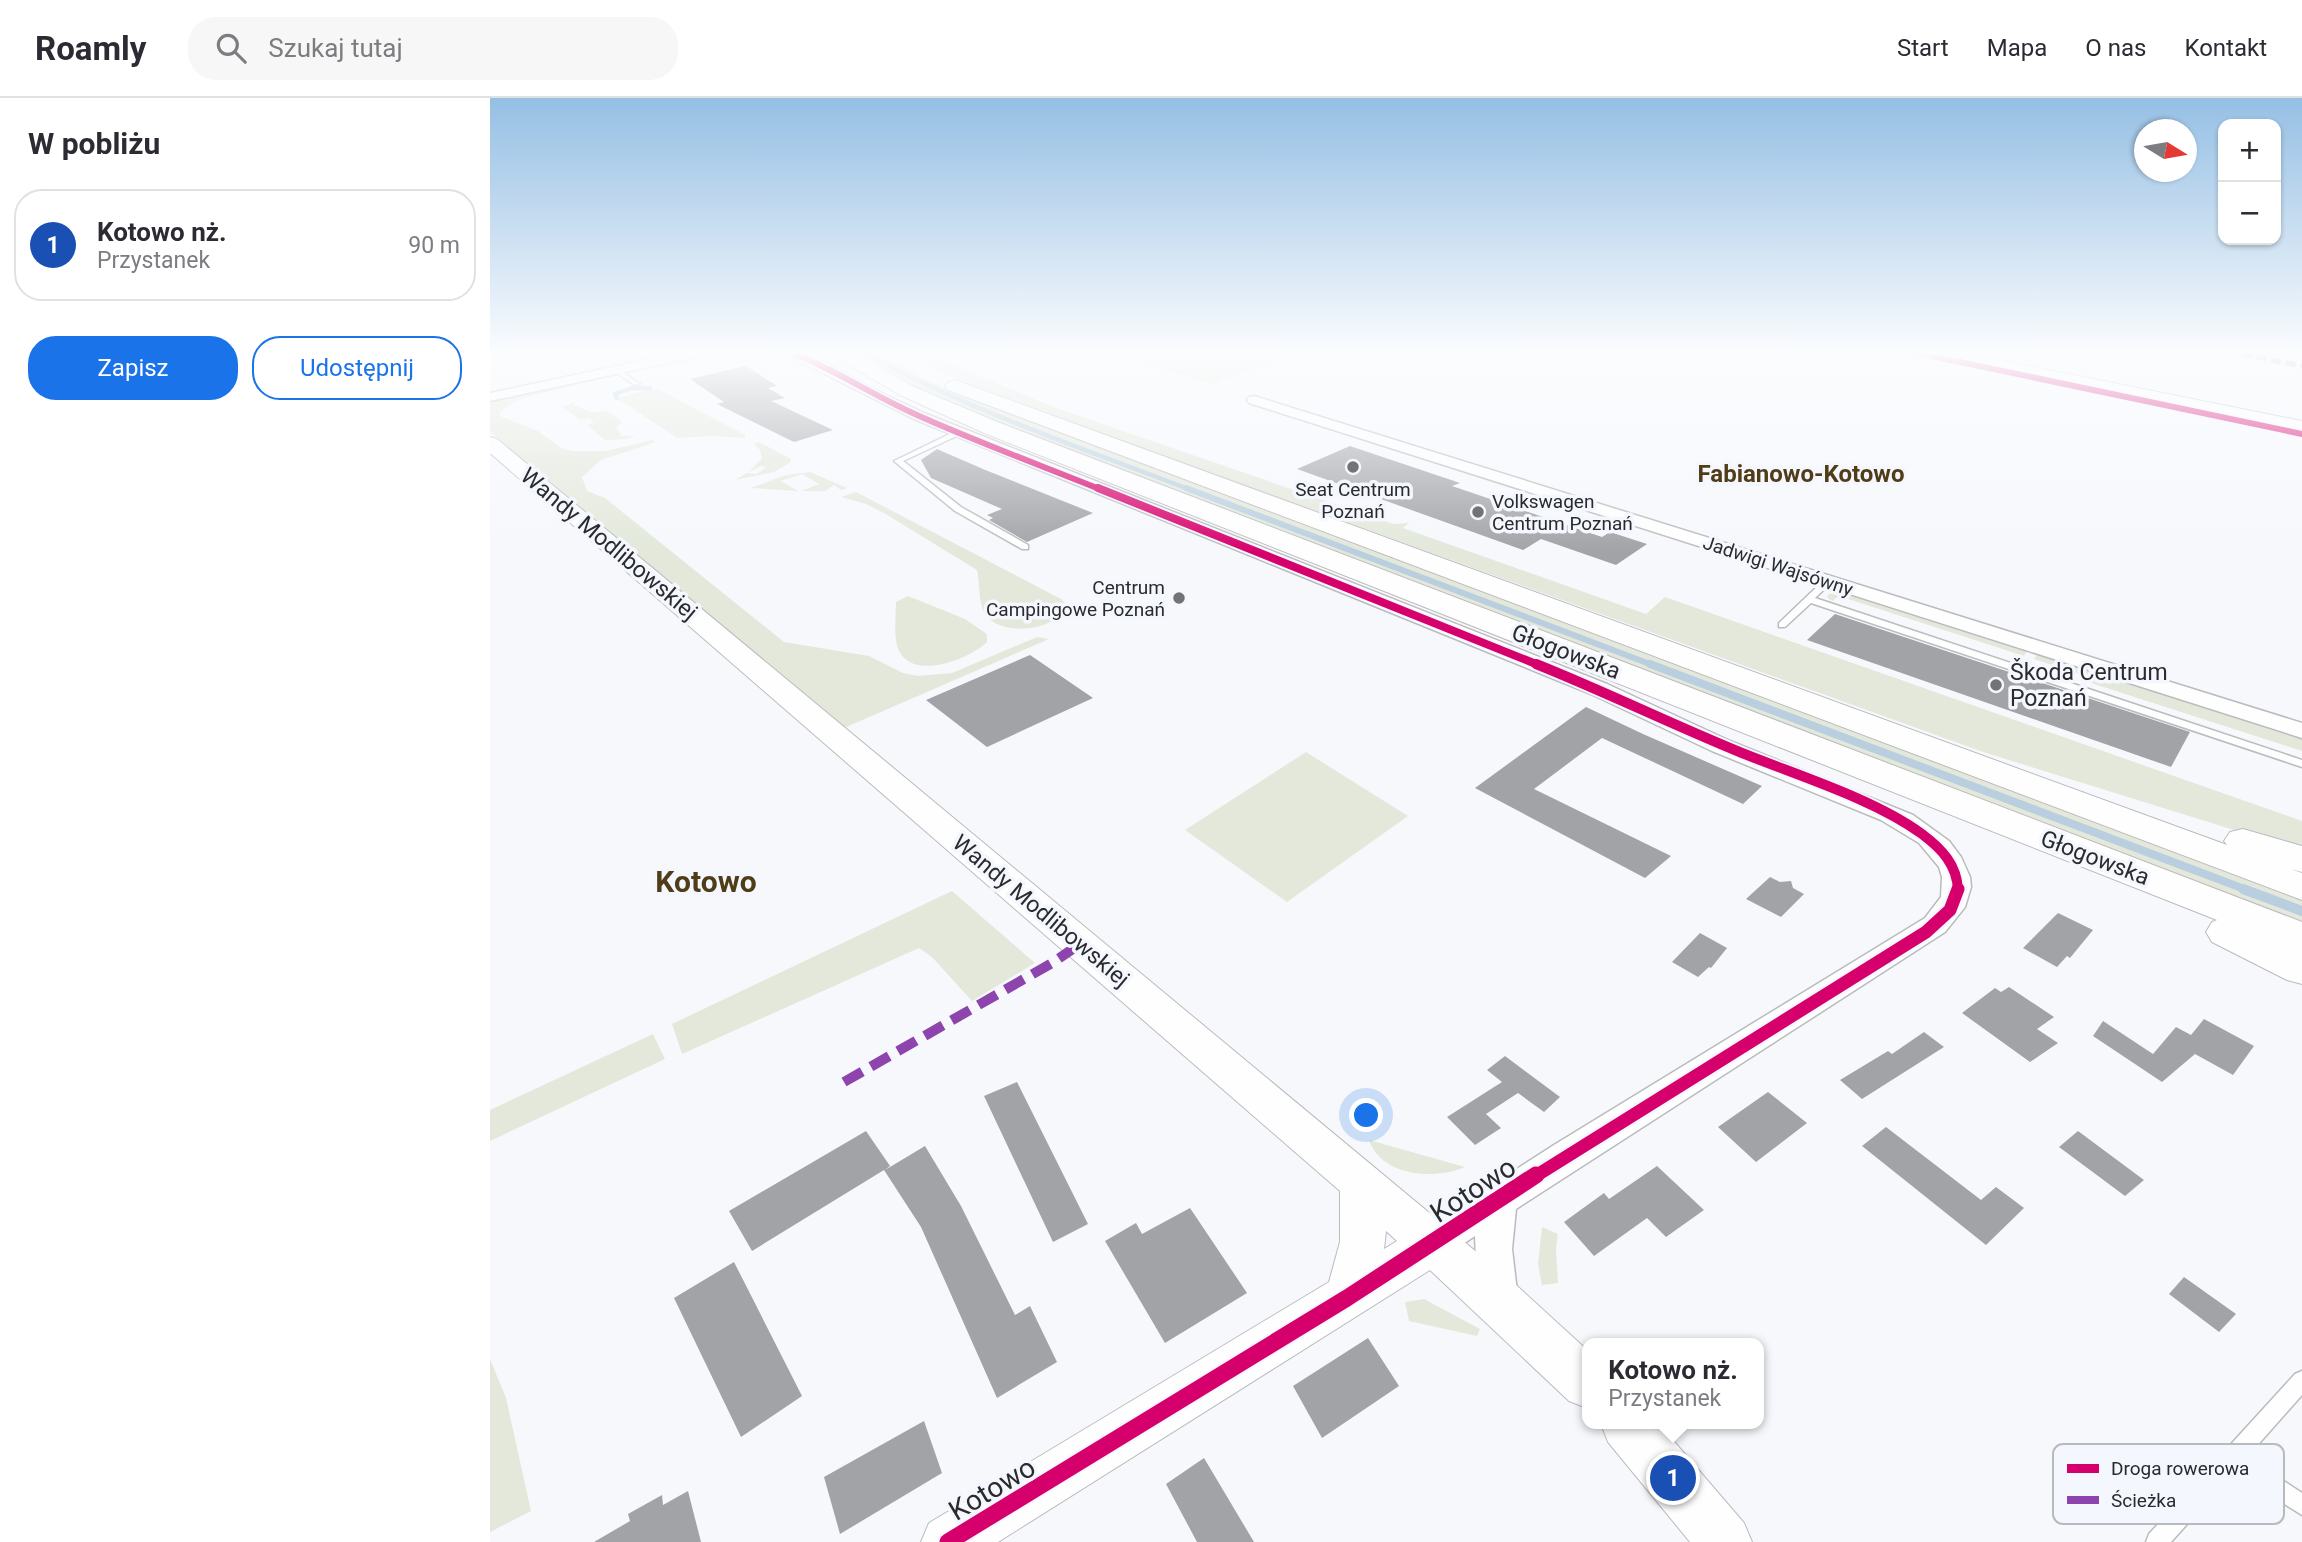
<!DOCTYPE html>
<html lang="pl">
<head>
<meta charset="utf-8">
<style>
	:root { --surface:#fff; --page:#f7f7f7; --text:#2b2b33; --muted:#7c7c81; --line:#e1e1e2; --accent:#1a73e8 }
	body { margin:0; font-family:Roboto,sans-serif; background:var(--page); color:var(--text) }
	.controls { position:absolute; right:21px; top:21px; display:grid; overflow:hidden; border-radius:14px; box-shadow:0 2px 5px #0004 }
	.controls button { width:63px; height:63px; display:grid; place-items:center; padding:0; border:0; border-bottom:2px solid var(--line); background:var(--surface); color:var(--text); font:35px sans-serif }
	.compass { position:absolute; left:1644px; top:21px; width:63px; height:63px; border-radius:50%; background:var(--surface); box-shadow:0 2px 5px #0004; rotate:101deg }
	.you { position:absolute; left:877px; top:1018px; width:24px; height:24px; margin:-18px; border:5px solid #fff; border-radius:50%; background:#1a73e8; box-shadow:0 0 0 10px #1a73e833 }
	.badge { display:grid; place-items:center; width:46px; height:46px; border-radius:50%; background:var(--accent); color:#fff; font-size:23px; font-weight:700 }
	.pin { position:absolute; translate:-50% -50%; border:4px solid #fff; box-shadow:0 2px 7px #0006 }
	.popup { position:absolute; left:1092px; top:1240px; width:182px; height:91px; box-sizing:border-box; display:grid; place-content:center; border-radius:14px; background:var(--surface); filter:drop-shadow(0 2px 5px #0005); font-size:23px; white-space:nowrap; color:var(--muted) }
	.popup b { font-size:26px; color:var(--text) }
	.popup::after { content:''; position:absolute; left:50%; top:100%; margin-left:-14px; border:14px solid transparent; border-top-color:var(--surface) }
	.list { margin:0; padding:0; list-style:none }
	h2 { display:flex; justify-content:space-between; align-items:center; height:91px; margin:0; padding:0 28px; font-size:30px }
	h2 small { font-size:23px; font-weight:400; color:var(--muted) }
	.list li { display:grid; grid-template-columns:46px 1fr auto; gap:21px; align-items:center; box-sizing:border-box; height:112px; margin:0 14px 14px; padding:0 14px; border:2px solid var(--line); border-radius:28px }
	.list b { display:block; font-size:26px; white-space:nowrap }
	.list p { margin:0; font-size:23px; white-space:nowrap; color:var(--muted) }
	.list em { font-size:23px; font-style:normal; color:var(--muted) }
	.actions { display:flex; gap:14px; padding:21px 28px }
	.actions a { flex:1; padding:16px 0; border:2px solid var(--accent); border-radius:28px; text-align:center; font-size:24px; color:var(--accent) }
	.actions .main { background:var(--accent); color:#fff }
	.icon { flex:none; width:38px; height:38px; fill:none; stroke:currentColor; stroke-width:2; stroke-linecap:round; stroke-linejoin:round }
	.map { position:relative; flex:none; width:1812px; height:1444px; overflow:hidden }
	header { display:flex; align-items:center; gap:42px; box-sizing:border-box; height:98px; padding:0 35px; background:var(--surface); border-bottom:2px solid var(--line) }
	header strong { font-size:33px }
	nav { display:flex; gap:38px; margin-inline-start:auto; font-size:24px }
	.search { width:490px; height:63px; background:var(--page); display:flex; align-items:center; gap:18px; box-sizing:border-box; padding:0 24px; border-radius:28px; color:var(--muted); font-size:26px }
	main { display:flex }
	aside { flex:1; background:var(--surface) }
	.map>svg:first-child { display:block }
</style>
</head>
<body>
<header>
<strong>Roamly</strong>
<div class="search"><svg class="icon" aria-label="search" viewBox="0 0 24 24"><circle cx="10" cy="10" r="6"/><path d="M15 15l6 6"/></svg>Szukaj tutaj</div>
<nav><a>Start</a><a>Mapa</a><a>O nas</a><a>Kontakt</a></nav>
</header>
<main>
<aside>
<h2>W pobliżu<small></small></h2>
<ul class="list">
<li><span class="badge" style="background:#1a4fb4">1</span><div><b>Kotowo nż.</b><p>Przystanek</p></div><em>90 m</em></li>
</ul>
<div class="actions"><a class="main">Zapisz</a><a>Udostępnij</a></div>
</aside>
<div class="map">
<svg width="1812" height="1444" viewBox="0 0 1812 1444">
	<rect width="100%" height="100%" fill="#f7f8fc"/>
	<!-- green -->
	<path fill="#e3e8db" d="M360,253H379L448,287L516,314L1812,800V829L541,339L426,291Z
		M409,253H430L566,310L903,426L919,425L913,430L1156,516L1175,499L1812,723V753L1493,654L679,360L462,279Z
		M614,253H815L721,286Z
		M120,277L124,278L37,299L24,304L10,314V318L48,333L71,350L82,353H116L162,342L166,344L111,362L92,379L97,393L115,400L294,544L379,558L413,575L428,578L462,575L547,539L559,541L354,630L0,334V302Z
		M166,290L255,337V340L221,338L187,340L127,300Z
		M86,304L83,307L101,314L117,313L132,324L126,330L132,338H145L137,341L115,342L97,327L104,325L99,320L90,322L72,309Z
		M269,344L301,361V364L284,374L245,382L257,375L267,376L276,369L271,368L259,374L272,360L270,352L264,346Z
		M320,374L357,390L351,392L344,387L335,393H311L329,386L312,376L291,383L308,393L261,390L296,377Z
		M366,394L571,501L577,507C567,533 512,540 495,516C488,505 490,484 487,472L394,415L376,406L351,399Z
		M1347,495L1358,496L1537,553L1534,558L1349,498L1342,503L1337,499L1339,496Z
		M418,498L475,521L497,536V544C480,561 424,583 409,553C403,540 406,518 406,504Z
		M1547,557L1812,639V653L1598,584L1601,580L1544,561Z
		M816,654L918,718L797,804L695,732Z
		M462,793L545,865L482,903L442,859L429,850L192,956L182,926Z
		M163,936L175,961L0,1043V1012Z
		M879,1042L975,1069C945,1082 892,1079 879,1042Z
		M1052,1129L1068,1136L1066,1150L1068,1185L1052,1187L1048,1166Z
		M934,1201L990,1231L987,1238L919,1223L915,1204Z
		M0,1261L16,1300L41,1413L0,1434Z"/>
	<g fill="none" stroke-linecap="round" stroke-linejoin="round">
		<!-- stream-far3 -->
		<path stroke="#b9cfdf" stroke-width="4.5" d="M371,253C475,311 589,349 701,392
			M127,300L125,296L142,290H160"/>
		<!-- stream-far2 -->
		<path stroke="#b9cfdf" stroke-width="6" d="M696,390L1165,568"/>
		<!-- stream-far1 -->
		<path stroke="#b9cfdf" stroke-width="8" d="M1160,566L1757,792"/>
		<!-- stream -->
		<path stroke="#b9cfdf" stroke-width="10" d="M1753,791L1812,813"/>
	</g>
	<!-- building -->
	<path fill="#a2a3a6" d="M256,268L287,288L278,290L295,300L281,303L343,332L304,344L227,306L234,304L200,281Z
		M860,348L970,385L962,388L1112,439L1120,434L1157,446L1126,467L1051,441L1033,452L807,371Z
		M447,351L493,371L603,415L537,444L499,422L503,420L497,417L512,411L441,380L431,362Z
		M1345,516L1700,634L1681,669L1317,542Z
		M540,557L603,600L497,649L436,602Z
		M1096,609L1153,636L1272,688L1253,706L1112,640L1044,691L1181,758L1155,780L985,690Z
		M1280,779L1290,784L1301,783L1303,790L1314,796L1291,819L1256,801Z
		M1568,815L1603,832L1580,860L1577,858L1567,869L1533,850Z
		M1210,835L1237,850L1221,870L1219,869L1208,879L1182,864Z
		M1519,889L1564,919L1547,931L1568,945L1540,964L1472,915L1505,890L1511,894Z
		M1714,921L1764,948L1743,977L1705,956L1672,984L1603,938L1613,923L1663,956L1686,929L1701,937Z
		M1434,934L1454,949L1372,1001L1350,982L1398,953L1402,956Z
		M1015,958L1070,999L1054,1014L1028,995L996,1016L1011,1030L985,1047L957,1019L1012,984L997,972Z
		M527,984L598,1126L563,1144L494,998Z
		M1278,994L1317,1025L1266,1064L1228,1029Z
		M1396,1029L1491,1102L1506,1089L1534,1110L1496,1147L1372,1048Z
		M376,1033L400,1068L395,1072L435,1048L471,1108L525,1217L540,1208L567,1264L507,1300L431,1129L394,1072L262,1153L239,1113Z
		M1588,1033L1654,1082L1635,1098L1569,1049Z
		M1167,1068L1214,1112L1176,1139L1157,1120L1104,1158L1074,1124L1114,1095L1119,1101Z
		M700,1110L757,1195L675,1245L615,1143L646,1125L652,1136Z
		M244,1164L312,1298L251,1339L184,1200Z
		M1694,1179L1746,1216L1729,1234L1679,1196Z
		M878,1240L909,1288L832,1340L803,1288Z
		M434,1323L452,1375L350,1436L334,1379Z
		M714,1360L764,1444H707L676,1386Z
		M198,1393L211,1444H104L140,1423L138,1416L172,1397L173,1407Z"/>
	<g fill="none" stroke-linecap="round" stroke-linejoin="round">
		<defs>
			<path id="service" d="M161,253H171L160,257L167,261V263H163L151,256Z
				M980,253H988L967,262L962,261Z
				M122,270H126L150,286L145,287L122,272Z
				M468,332H471V336L413,363L471,409L538,447V451H532L465,413L404,363Z
				M1337,481L1342,484L1325,500L1812,662V669L1321,505L1295,529H1289V525L1334,482Z
				M1812,1273V1297L1757,1359L1812,1395V1417L1744,1374L1681,1444H1656L1659,1436L1805,1276Z"/>
			<path id="minor" d="M197,253H222L215,257L0,303V295Z
				M289,253C323,251 350,275 379,289C397,298 416,306 434,315L1117,586L1240,643L1423,717L1459,743L1471,759L1480,779L1481,789L1475,809L1455,834L1026,1111L1022,1151L1028,1202L1022,1215L1008,1220L994,1215L987,1188L985,1138L955,1158L942,1163L929,1158L923,1146L929,1134L1064,1047L1435,820L1451,799L1452,779L1449,769L1429,745L1391,722L1222,653L1101,596L424,321Z
				M764,298L1812,625V640L759,305L757,302L759,299Z"/>
			<path id="tertiary" d="M1435,253H1465L1812,323V335L1443,258Z
				M0,339L7,341L1025,1186L1097,1252V1310L1079,1303L940,1172L508,1444H431L439,1425L839,1184L850,1144V1093L0,355ZM896,1133L907,1143L894,1151Z
				M1111,1326H1169L1254,1425L1262,1444H1200L1118,1344Z"/>
			<path id="secondary" d="M339,253H361L424,289L510,325L1812,824V886L1797,882L1722,844L1716,834L1722,824L1727,822L494,335L410,297L341,257Z
				M465,282L1737,747L1734,743L1740,734L1753,731L1812,748V774L1801,771L1812,775V802L458,292L455,288L458,284Z"/>
		</defs>
		<!-- service casing -->
		<use href="#service" stroke="#babbbe" stroke-width="3"/>
		<!-- minor casing -->
		<use href="#minor" stroke="#babbbe" stroke-width="3"/>
		<!-- tertiary casing -->
		<use href="#tertiary" stroke="#babbbe" stroke-width="2"/>
		<!-- secondary casing -->
		<use href="#secondary" stroke="#babbbe" stroke-width="2"/>
		<!-- service -->
		<use href="#service" fill="#fefeff" fill-rule="evenodd"/>
		<!-- minor -->
		<use href="#minor" fill="#fefeff" fill-rule="evenodd"/>
		<!-- tertiary -->
		<use href="#tertiary" fill="#fefeff" fill-rule="evenodd"/>
		<!-- secondary -->
		<use href="#secondary" fill="#fefeff" fill-rule="evenodd"/>
		<!-- quiet-far1 -->
		<path stroke="#8e44ad" stroke-width="5" stroke-dasharray="10 5" stroke-linecap="butt" d="M1737,253L1812,268"/>
		<!-- quiet -->
		<path stroke="#8e44ad" stroke-width="10" stroke-dasharray="21 10" stroke-linecap="butt" d="M354,984L562,865L590,846"/>
		<defs>
			<path id="cycleway-far4" d="M296,253C340,268 383,298 427,317C487,344 550,367 612,392
				M1418,253L1812,336"/>
			<path id="cycleway-far3" d="M608,390L1051,568"/>
			<path id="cycleway-far2" d="M1046,566C1116,594 1183,627 1252,655C1309,678 1384,701 1432,736C1452,751 1467,767 1468,792"/>
			<path id="cycleway-far1" d="M1044,1079L1436,834L1460,812L1468,791"/>
			<path id="cycleway" d="M458,1444L857,1200L1046,1077"/>
		</defs>
		<!-- cycleway-far4 casing -->
		<use href="#cycleway-far4" stroke="#f5f7fe" stroke-width="9"/>
		<!-- cycleway-far3 casing -->
		<use href="#cycleway-far3" stroke="#f5f7fe" stroke-width="11"/>
		<!-- cycleway-far2 casing -->
		<use href="#cycleway-far2" stroke="#f5f7fe" stroke-width="14"/>
		<!-- cycleway-far1 casing -->
		<use href="#cycleway-far1" stroke="#f5f7fe" stroke-width="18"/>
		<!-- cycleway casing -->
		<use href="#cycleway" stroke="#f5f7fe" stroke-width="21"/>
		<!-- cycleway-far4 -->
		<use href="#cycleway-far4" stroke="#d6006c" stroke-width="6"/>
		<!-- cycleway-far3 -->
		<use href="#cycleway-far3" stroke="#d6006c" stroke-width="8"/>
		<!-- cycleway-far2 -->
		<use href="#cycleway-far2" stroke="#d6006c" stroke-width="10"/>
		<!-- cycleway-far1 -->
		<use href="#cycleway-far1" stroke="#d6006c" stroke-width="13"/>
		<!-- cycleway -->
		<use href="#cycleway" stroke="#d6006c" stroke-width="17"/>
	</g>
	<!-- sky -->
	<linearGradient id="sky" x2="0" y2="1"><stop stop-color="#95bfe4"/><stop offset="0.56" stop-color="#fbfcfe"/><stop offset="1" stop-color="#fbfcfe" stop-opacity="0"/></linearGradient>
	<rect width="1812" height="455" fill="url(#sky)"/>
	<!-- markers -->
	<g fill="#727375" stroke="#f5f7fe" stroke-width="2.5">
		<circle cx="863" cy="369" r="7"/>
		<circle cx="988" cy="414" r="7"/>
		<circle cx="689" cy="500" r="7"/>
		<circle cx="1506" cy="587" r="7"/>
	</g>
	<g text-anchor="middle" dominant-baseline="central" stroke-width="7" stroke-linejoin="round" paint-order="stroke">
		<!-- far-poi labels -->
		<g font-size="19" fill="#2a2b2d" stroke="#f5f7fe">
			<text x="863" y="391">Seat Centrum<tspan x="863" dy="22">Poznań</tspan></text>
			<text x="1002" y="403" text-anchor="start">Volkswagen<tspan x="1002" dy="22">Centrum Poznań</tspan></text>
			<text x="675" y="489" text-anchor="end">Centrum<tspan x="675" dy="22">Campingowe Poznań</tspan></text>
		</g>
		<!-- far-street labels -->
		<g font-size="19" fill="#2a2b2d" stroke="#f5f7fe">
			<text transform="translate(1288 468) rotate(18)">Jadwigi Wajsówny</text>
		</g>
		<!-- street labels -->
		<g font-size="23" fill="#2a2b2d" stroke="#f5f7fe">
			<text transform="translate(119 446) rotate(40)">Wandy Modlibowskiej</text>
			<text transform="translate(1076 554) rotate(21)">Głogowska</text>
			<text transform="translate(1605 760) rotate(21)">Głogowska</text>
			<text transform="translate(551 813) rotate(40)">Wandy Modlibowskiej</text>
		</g>
		<!-- poi labels -->
		<g font-size="23" fill="#2a2b2d" stroke="#f5f7fe" text-anchor="start">
			<text x="1520" y="574">Škoda Centrum<tspan x="1520" dy="26">Poznań</tspan></text>
		</g>
		<!-- far-district labels -->
		<g font-size="24" font-weight="bold" fill="#503d17" stroke="#f5f7fe">
			<text x="1311" y="376">Fabianowo-Kotowo</text>
		</g>
		<!-- near-street labels -->
		<g font-size="28" fill="#2a2b2d" stroke="#f5f7fe">
			<text transform="translate(983 1092) rotate(-33)">Kotowo</text>
			<text transform="translate(502 1391) rotate(-31)">Kotowo</text>
		</g>
		<!-- district labels -->
		<g font-size="30" font-weight="bold" fill="#503d17" stroke="#f5f7fe">
			<text x="216" y="783">Kotowo</text>
		</g>
	</g>
	<!-- legend -->
	<rect x="1563" y="1346" width="231" height="80" rx="10" fill="#f5f7fe" stroke="#b8babf" stroke-width="2"/>
	<rect x="1577" y="1366" width="32" height="9" fill="#d6006c"/>
	<rect x="1577" y="1398" width="32" height="8" fill="#8e44ad"/>
	<g font-size="19" fill="#2a2b2d">
		<text x="1621" y="1377">Droga rowerowa</text>
		<text x="1621" y="1409">Ścieżka</text>
	</g>
</svg>
<div class="controls">
<button>+</button>
<button>−</button>
</div>
<svg class="compass" viewBox="-18 -18 36 36"><path d="M0-13l5 13h-10z" fill="#e53935"/><path d="M0 13l5-13h-10z" fill="#7c7c81"/></svg>
<div class="you"></div>
<div class="pin badge" style="left:1183px;top:1380px;background:#1a4fb4">1</div>
<div class="popup"><b>Kotowo nż.</b>Przystanek</div>
</div>
</main>
</body>
</html>
